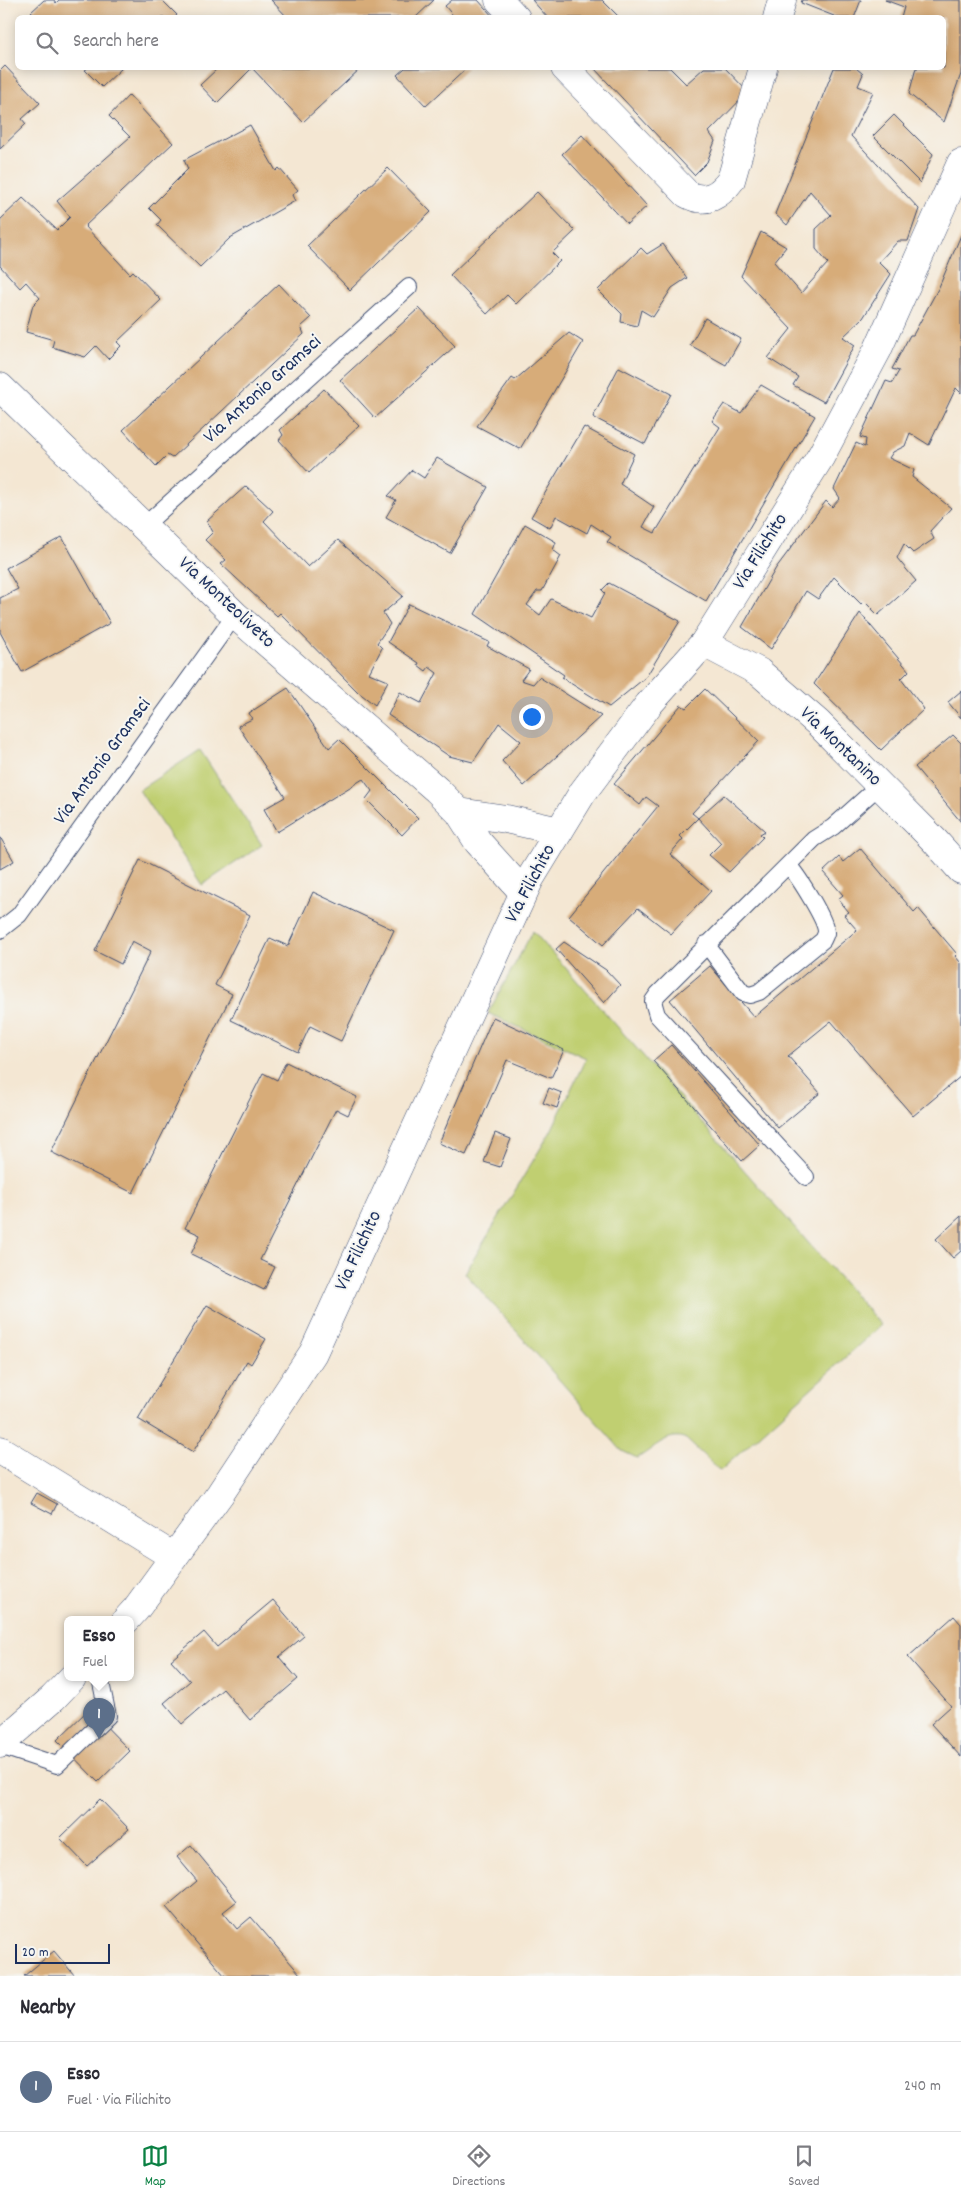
<!DOCTYPE html>
<html lang="en">
<head>
<meta charset="utf-8">
<style>
	:root { --surface:#fff; --page:#f2f2f3; --text:#2b2b33; --muted:#7c7c81; --line:#e1e1e2; --accent:#0b8043 }
	body { margin:0; font-family:Dekko,sans-serif; background:var(--page); color:var(--text) }
	.scale { position:absolute; left:15px; bottom:12px; width:95px; box-sizing:border-box; padding-left:5px; border:2px solid #1b2f5e; border-top:0; font-size:14px; line-height:18px; white-space:nowrap; color:#1b2f5e; -webkit-text-stroke:4px #f6f6f2; paint-order:stroke }
	.you { position:absolute; left:531px; top:716px; width:18px; height:18px; margin:-12px; border:4px solid #fff; border-radius:50%; background:#1a73e8; box-shadow:0 0 0 8px #1a73e833 }
	.badge { display:grid; place-items:center; width:32px; height:32px; border-radius:50%; background:var(--accent); color:#fff; font-size:16px; font-weight:700 }
	.pin { position:absolute; translate:-50% -41px; filter:drop-shadow(0 1px 2px #0008) }
	.pin::after { content:''; position:absolute; top:26px; width:18px; height:15px; background:inherit; clip-path:polygon(0 0,100% 0,50% 100%) }
	.popup { position:absolute; left:64px; top:1616px; width:70px; height:65px; box-sizing:border-box; display:grid; place-content:center; border-radius:8px; background:var(--surface); filter:drop-shadow(0 1px 4px #0005); font-size:16px; white-space:nowrap; color:var(--muted) }
	.popup b { font-size:19px; color:var(--text) }
	.popup::after { content:''; position:absolute; left:50%; top:100%; margin-left:-10px; border:10px solid transparent; border-top-color:var(--surface) }
	.list { margin:0; padding:0; list-style:none }
	h2 { display:flex; justify-content:space-between; align-items:center; height:65px; margin:0; padding:0 20px; font-size:21px }
	h2 small { font-size:16px; font-weight:400; color:var(--muted) }
	.list li { display:grid; grid-template-columns:32px 1fr auto; gap:15px; align-items:center; box-sizing:border-box; height:90px; padding:0 20px; border-top:1px solid var(--line) }
	.list b { display:block; font-size:19px; white-space:nowrap }
	.list p { margin:0; font-size:16px; white-space:nowrap; color:var(--muted) }
	.list em { font-size:16px; font-style:normal; color:var(--muted) }
	.icon { flex:none; width:28px; height:28px; fill:none; stroke:currentColor; stroke-width:2; stroke-linecap:round; stroke-linejoin:round }
	.map { position:relative; flex:none; width:961px; height:1976px; overflow:hidden }
	.search { position:absolute; background:var(--surface); box-shadow:0 2px 12px #0003; left:15px; right:15px; top:15px; height:55px; display:flex; align-items:center; gap:12px; box-sizing:border-box; padding:0 18px; border-radius:8px; color:var(--muted); font-size:19px }
	.sheet { height:155px; background:var(--surface) }
	nav { display:flex; justify-content:space-around; align-items:center; box-sizing:border-box; height:70px; border-top:1px solid var(--line); background:var(--surface); font-size:14px; color:var(--muted) }
	nav a { display:grid; justify-items:center; gap:2px }
	nav .on { color:var(--accent) }
	.map>svg:first-child { display:block }
</style>
</head>
<body>
<div class="map">
<svg width="961" height="1976" viewBox="0 0 961 1976">
	<rect width="100%" height="100%" fill="#f6f6f2"/>
	<filter id="ink" filterUnits="userSpaceOnUse"><feTurbulence type="fractalNoise" baseFrequency=".02" numOctaves="2"/><feDisplacementMap in="SourceGraphic" scale="10" xChannelSelector="R" yChannelSelector="G"/><feConvolveMatrix kernelMatrix="1 2 1 2 8 2 1 2 1" color-interpolation-filters="sRGB"/></filter>
	<filter id="wash" filterUnits="userSpaceOnUse"><feTurbulence type="fractalNoise" baseFrequency=".0096" numOctaves="4" result="noise"/><feDisplacementMap in="SourceGraphic" scale="20" xChannelSelector="R" yChannelSelector="G"/><feGaussianBlur stdDeviation="1.12" result="paint"/><feColorMatrix in="noise" values="0 0 0 0 0 0 0 0 0 0 0 0 0 0 0 0 0 1.4 0 .05"/><feComposite in="paint" operator="in"/></filter>
	<g filter="url(#wash)">
		<rect width="100%" height="100%" fill="#f4e7d3"/>
		<!-- green -->
		<path fill="#c0cf71" stroke="#6e7f68" d="M200,750L262,845L202,885L139,790Z
			M533,931L881,1325L720,1471L686,1439C668,1430 652,1451 637,1458L622,1451L465,1273L551,1131L586,1058L488,1013Z"/>
		<g id="blocks">
			<!-- building -->
			<path fill="#d7ac79" d="M44,0H54L56,3L59,0H162L177,15L174,18H37L31,12Z
				M271,0H434L415,18H288Z
				M452,0H478L494,18H455L445,6Z
				M532,0H602L620,18H548Z
				M802,0H861L854,18H839L801,3Z
				M885,0H961V74L944,122L909,94L916,68H944V18H901L904,7Z
				M5,66L40,103L22,119L26,124L0,149V71Z
				M88,68H122L102,87L85,70Z
				M218,68H361L303,122L252,68L217,103L200,85Z
				M405,68H467L426,106L397,75Z
				M594,68H670L686,84L704,68H725L748,92L709,132L715,141L707,162L694,175Z
				M834,68H856L863,74L858,86L873,92L851,136L919,209L908,241H898L879,262L891,274L863,318L843,337L855,345L824,402L793,385L798,377L768,358L791,329L741,276L761,232L786,247L774,262L801,293L828,263L816,249V229L831,215L810,191L787,225L775,214Z
				M129,95L173,143L85,226L130,274L133,271L161,300L117,342L121,346L108,359L96,346L85,357L52,347L54,340L26,332L33,305L40,298L26,282L20,288L0,266V220L23,198L57,230L70,217L57,201L130,137L109,116Z
				M894,115L933,154L920,183L873,136Z
				M250,125L276,171L279,168L298,190L292,195L295,201L230,238L200,267L157,225L161,220L149,208L188,169L184,160Z
				M582,135L647,206L627,224L562,154Z
				M388,168L431,212L350,290L307,246Z
				M537,192L575,231L552,253L560,261L516,304L507,295L487,314L450,275Z
				M961,235V393L956,388L929,445L910,433L905,446L893,452L889,458L914,470L912,477L951,508L930,531L934,539L913,553L904,544L897,558L916,581L878,615L864,601L861,604L834,577L818,599L806,591L771,649L742,627L776,568L826,501L832,507L840,498L834,489L856,443L865,447L866,439L860,437L886,381L892,383L899,371L892,369L910,335H913L939,287Z
				M663,244L687,278L672,288L653,317L641,310L637,326L621,322L622,314L598,290L641,248L647,254Z
				M279,284L311,318L301,327L304,334L172,458L167,455L156,466L123,430Z
				M419,308L455,346L375,418L340,380Z
				M705,318L741,339L726,365L690,345Z
				M569,333L583,342L520,449L477,426L512,378L515,380Z
				M619,367L671,394L645,444L593,417Z
				M761,385L815,416L706,601L607,542L611,537L591,524L587,533L556,516L550,528L531,517L584,427L634,454L620,484L654,507L643,527L655,533L720,427L712,421L724,404L741,413Z
				M324,389L359,426L309,473L279,440L283,435L280,430Z
				M437,458L488,487L450,553L386,517L396,500L388,496L412,470L424,478Z
				M246,486L273,511L264,521L308,567L338,540L403,596L383,613L390,624L377,643L382,648L369,673L388,681L375,705L358,692L280,613L277,616L221,564L226,560L205,540L213,532L207,521Z
				M525,524L556,542L553,550L561,556L542,591H537L527,605L540,615L551,599L591,618L605,593L602,590L609,583L680,621L646,677L609,707L562,678L564,675L475,614Z
				M62,537L110,623L22,672L0,632V598L18,589L6,568Z
				M409,604L489,642L487,646L529,669L521,680L533,684L539,677L601,716L524,786L502,761L521,741L499,723L473,762L449,756L388,715L400,692L421,703L437,673L429,667L426,671L418,665L419,663L388,642Z
				M860,613L909,671L901,679L924,709L881,750L814,684Z
				M288,688L329,748L339,739L418,818L402,835L366,799L372,791L363,779L277,832L264,809L285,797L238,726L252,719L249,713Z
				M705,689L759,741L692,813L698,818L680,836L683,839L670,854L711,891L671,934L638,908L603,945L569,916L658,806L646,797L640,805L614,784L681,705L686,708Z
				M961,691V718L948,702Z
				M953,735L961,743V822L915,767Z
				M724,795L765,831L760,834L763,837L729,872L709,855L721,843L698,818Z
				M0,837L14,861L0,869Z
				M860,848L914,912L918,908L957,954L955,956L961,963V1076L913,1116L831,1021L788,1056L820,1093L778,1128L670,1000L710,966L754,1017L857,930L844,915L849,912L838,899L843,895L823,872L839,857L843,862Z
				M140,860L250,915L215,985L232,994L133,1193L51,1152L151,951L132,941L121,964L95,951Z
				M313,892L394,930L341,1041L310,1026L298,1052L231,1020L270,938L288,946Z
				M564,942L606,970L620,985L604,1003L556,949Z
				M493,1017L564,1050L551,1078L507,1060L466,1155L439,1143Z
				M671,1045L760,1145L742,1161L653,1061Z
				M286,1062L357,1097L348,1115L336,1109L260,1260L275,1267L264,1290L191,1254L200,1235L185,1228L263,1073L277,1080Z
				M549,1088L562,1093L557,1108L543,1103Z
				M495,1133L511,1139L500,1167L484,1162Z
				M961,1216V1251L953,1258L936,1239Z
				M207,1305L266,1339L251,1364L247,1361L193,1452L138,1419Z
				M37,1493L57,1504L52,1514L31,1503Z
				M273,1600L304,1636L279,1657L298,1679L250,1720L223,1689L182,1724L164,1703L190,1681L171,1660L204,1632L217,1647Z
				M954,1616L961,1624V1757L931,1724L951,1706L908,1657Z
				M89,1709L130,1751L98,1782L57,1740Z
				M100,1799L129,1829L87,1866L60,1838Z
				M191,1845L237,1901L223,1912L237,1929L251,1917L300,1974L298,1976H225L166,1907L197,1881L177,1857Z
				M54,1951L75,1976H24Z"/>
		</g>
	</g>
	<g filter="url(#ink)">
		<use href="#blocks" fill-opacity="0" stroke="#3c4b70" stroke-width="1"/>
		<g fill="none" stroke-linecap="round" stroke-linejoin="round">
			<defs>
				<path id="service" d="M145,525L409,287
					M0,930L19,915L235,615
					M706,944L743,993L750,995L759,992L823,940C824,938 825,936 826,933C827,921 798,876 789,866
					M806,1177L657,1015L653,1001L658,994L814,839L833,827L880,785
					M0,1746L57,1765L108,1716L100,1678"/>
				<path id="minor" d="M499,0L516,18
					M777,18L782,0
					M565,68L687,194C706,205 720,195 731,180L763,68
					M0,387L235,615L437,790L459,812L478,842L523,892
					M704,643L759,672L818,723L934,840L961,870
					M459,812L506,819L559,831
					M0,1450L174,1557"/>
				<path id="tertiary" d="M126,1620L136,1609L220,1494L313,1353L530,879L583,792L649,704L704,643L821,456L877,351L961,163
					M0,1744L53,1698L72,1678"/>
			</defs>
			<!-- service casing -->
			<use href="#service" stroke="#3c4b70" stroke-width="18"/>
			<!-- minor casing -->
			<use href="#minor" stroke="#3c4b70" stroke-width="29"/>
			<!-- tertiary casing -->
			<use href="#tertiary" stroke="#3c4b70" stroke-width="29"/>
			<!-- service -->
			<use href="#service" stroke="#fff" stroke-width="16"/>
			<!-- minor -->
			<use href="#minor" stroke="#fff" stroke-width="28"/>
			<!-- tertiary -->
			<use href="#tertiary" stroke="#fff" stroke-width="28"/>
		</g>
	</g>
	<g text-anchor="middle" dominant-baseline="central" stroke-width="4" stroke-linejoin="round" paint-order="stroke">
		<!-- street labels -->
		<g font-size="20" fill="#1b2f5e" stroke="#f6f6f2">
			<text transform="translate(263 390) rotate(-42)">Via Antonio Gramsci</text>
			<text transform="translate(761 552) rotate(-58)">Via Filichito</text>
			<text transform="translate(226 603) rotate(43)">Via Monteoliveto</text>
			<text transform="translate(840 747) rotate(44)">Via Montanino</text>
			<text transform="translate(103 762) rotate(-54)">Via Antonio Gramsci</text>
			<text transform="translate(531 884) rotate(-62)">Via Filichito</text>
			<text transform="translate(359 1251) rotate(-65)">Via Filichito</text>
		</g>
	</g>
</svg>
<div class="scale">20 m</div>
<div class="you"></div>
<div class="pin badge" style="left:99px;top:1739px;background:#5c6f8a">1</div>
<div class="popup"><b>Esso</b>Fuel</div>
<div class="search"><svg class="icon" aria-label="search" viewBox="0 0 24 24"><circle cx="10" cy="10" r="6"/><path d="M15 15l6 6"/></svg>Search here</div>
</div>
<section class="sheet">
<h2>Nearby<small></small></h2>
<ul class="list">
<li><span class="badge" style="background:#5c6f8a">1</span><div><b>Esso</b><p>Fuel · Via Filichito</p></div><em>240 m</em></li>
</ul>
</section>
<nav>
<a class="on"><svg class="icon" aria-label="map" viewBox="0 0 24 24"><path d="M3 6l6-2 6 2 6-2v14l-6 2-6-2-6 2zM9 4v14M15 6v14"/></svg>Map</a>
<a><svg class="icon" aria-label="directions" viewBox="0 0 24 24"><path d="M12 3l9 9-9 9-9-9zM9 14v-3h6M13 9l2 2-2 2"/></svg>Directions</a>
<a><svg class="icon" aria-label="saved" viewBox="0 0 24 24"><path d="M7 4h10v16l-5-4-5 4z"/></svg>Saved</a>
</nav>
</body>
</html>
